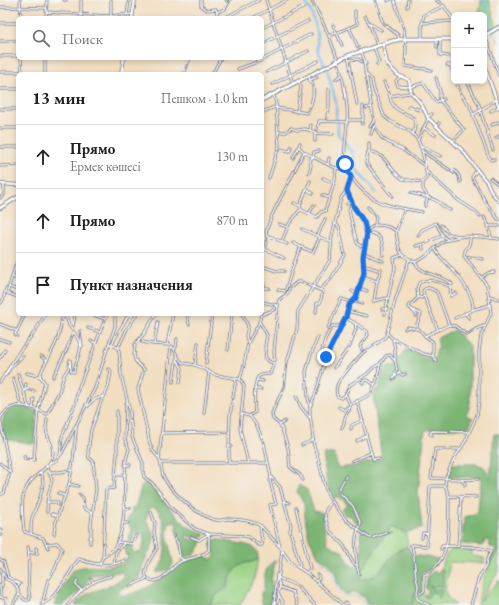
<!DOCTYPE html>
<html lang="ru">
<head>
<meta charset="utf-8">
<style>
	:root { --surface:#fff; --page:#f6f6f6; --text:#202124; --muted:#757577; --line:#e0e0e0 }
	body { margin:0; font-family:"EB Garamond",serif; background:var(--page); color:var(--text) }
	.controls { position:absolute; right:12px; top:12px; display:grid; overflow:hidden; border-radius:6px; box-shadow:0 2px 6px #0003 }
	.controls button { width:36px; height:36px; display:grid; place-items:center; padding:0; border:0; border-bottom:1px solid var(--line); background:var(--surface); color:var(--text); font:20px sans-serif }
	.stop { position:absolute; width:12px; height:12px; margin:-9px; border:3px solid #1a73e8; border-radius:50%; background:#fff }
	.stop.end { background:#1a73e8; border-color:#fff; box-shadow:0 1px 4px #0008 }
	.list { margin:0; padding:0; list-style:none }
	h2 { display:flex; justify-content:space-between; align-items:center; height:52px; margin:0; padding:0 16px; font-size:17px }
	h2 small { font-size:13px; font-weight:400; color:var(--muted) }
	.list li { display:grid; grid-template-columns:26px 1fr auto; gap:12px; align-items:center; box-sizing:border-box; height:64px; padding:0 16px; border-top:1px solid var(--line) }
	.list b { display:block; font-size:15px; white-space:nowrap }
	.list p { margin:0; font-size:13px; white-space:nowrap; color:var(--muted) }
	.list em { font-size:13px; font-style:normal; color:var(--muted) }
	.icon { flex:none; width:22px; height:22px; fill:none; stroke:currentColor; stroke-width:2; stroke-linecap:round; stroke-linejoin:round }
	.map { position:relative; flex:none; width:499px; height:605px; overflow:hidden }
	.search { position:absolute; background:var(--surface); box-shadow:0 2px 6px #0003; left:16px; top:16px; width:248px; height:44px; display:flex; align-items:center; gap:10px; box-sizing:border-box; padding:0 14px; border-radius:6px; color:var(--muted); font-size:15px }
	.panel { position:absolute; background:var(--surface); box-shadow:0 2px 6px #0003; left:16px; top:72px; width:248px; height:244px; border-radius:6px }
	.map>svg:first-child { display:block }
</style>
</head>
<body>
<div class="map">
<svg width="499" height="605" viewBox="0 0 499 605">
	<rect width="100%" height="100%" fill="#f6f6f2"/>
	<filter id="ink" filterUnits="userSpaceOnUse"><feTurbulence type="fractalNoise" baseFrequency=".025" numOctaves="2"/><feDisplacementMap in="SourceGraphic" scale="8" xChannelSelector="R" yChannelSelector="G"/><feConvolveMatrix kernelMatrix="1 2 1 2 8 2 1 2 1" color-interpolation-filters="sRGB"/></filter>
	<filter id="wash" filterUnits="userSpaceOnUse"><feTurbulence type="fractalNoise" baseFrequency=".012" numOctaves="4" result="noise"/><feDisplacementMap in="SourceGraphic" scale="16" xChannelSelector="R" yChannelSelector="G"/><feGaussianBlur stdDeviation="0.9" result="paint"/><feColorMatrix in="noise" values="0 0 0 0 0 0 0 0 0 0 0 0 0 0 0 0 0 1.4 0 .05"/><feComposite in="paint" operator="in"/></filter>
	<g filter="url(#wash)">
		<rect width="100%" height="100%" fill="#f2dec0"/>
		<!-- green -->
		<path fill="#9bd386" stroke="#5b8172" d="M481,0H489L496,25L487,31L484,27V15H478L481,5Z
			M391,526L406,533L408,547C404,548 399,549 396,552C381,566 382,577 359,580L362,570Z
			M453,549H472V556L484,558V563L450,562L445,591L448,598L455,605H411L413,603L414,594L422,590L426,598L431,592L441,595L429,585H439L443,586V571L441,568L447,554Z
			M499,550V572L490,583L481,601L499,580V603L496,605H478C481,582 485,569 499,550Z
			M258,559L254,579L240,605H210C219,592 228,573 242,564C247,562 253,563 258,559Z"/>
		<!-- forest -->
		<path fill="#7cb573" stroke="#4c7268" d="M455,330L470,347V403L467,416L473,418L469,427L425,430L418,492L422,528L406,533L391,526L362,570L359,580C380,579 383,564 396,552C399,549 404,548 408,547L412,555L439,559L428,571L421,574L422,590L414,594L413,603L411,605H367L364,597L354,592L346,594L342,591L338,584L335,572L329,564L318,556L309,538L305,519L304,503L297,492L299,485L307,490L314,511L323,513V524L328,544L343,552L352,567L359,564L362,551L360,535L362,530L351,516L345,515L342,510L347,504L342,499L333,497L327,484L323,454H334L338,468L355,466L382,458L373,397L375,390L379,389L382,366L395,367L406,350L433,359L436,355V350L439,349L437,338Z
			M19,406L37,411L34,444L4,439C1,422 0,411 19,406Z
			M494,434H499V550L489,563L496,549L490,547L489,541L485,540L483,546L462,544L464,517L474,515L478,511L481,477H448L453,464H477L484,467L490,478Z
			M146,482C154,484 157,494 163,500C170,508 178,518 186,525C192,530 200,530 205,535C201,542 193,537 186,535V538L192,540L202,541C200,550 193,556 184,558L182,555C184,545 178,541 177,532C176,528 177,526 176,522H170C163,534 172,551 173,564L170,569L157,573V571C159,569 161,566 162,563C167,552 167,508 152,507L148,512L146,520C160,541 153,542 144,562C142,567 141,572 139,578L121,589L119,592L120,595C126,596 131,594 136,592C161,584 177,558 205,556L210,559L214,558L215,554L210,544L212,541L214,540C222,539 229,542 237,543C246,545 259,545 258,559C253,562 249,562 245,563C234,567 230,577 228,587L216,595L210,605H74C78,601 82,597 87,594C97,589 120,585 124,574L121,572L96,575L90,578L80,591L63,605H54C61,595 64,582 71,572C79,563 100,568 110,566C115,565 120,564 125,562L127,557L124,549L125,546L131,545L132,546V551L135,553L141,552L144,542V535L138,531L136,532L131,543L129,542L131,529L127,519L131,514L132,509L135,507L142,485Z
			M276,560L271,580L273,598L271,605H263C262,601 260,597 261,593C263,589 264,591 264,587C264,575 265,566 276,560Z
			M441,568L443,571V586L439,585L434,587L429,586L435,590L441,588L442,590L441,595L438,599L437,593L431,592L429,597L426,598L425,596L428,591L425,587L427,582V576L434,571L438,573Z"/>
		<g fill="none" stroke-linecap="round" stroke-linejoin="round">
			<!-- stream -->
			<path stroke="#74baeb" stroke-width="1" d="M493,33L499,42
				M321,562C326,565 333,569 335,575C336,581 336,589 341,593C348,600 356,589 365,605"/>
			<!-- river -->
			<path stroke="#74baeb" stroke-width="2.5" d="M304,0L311,11L317,31L318,50L325,66
				M484,0C484,3 486,6 486,9C487,14 485,14 490,18L489,25L491,29
				M327,68C329,80 334,91 336,104C337,109 335,115 337,120
				M338,123V135L344,140L348,149L352,150L356,169L376,193"/>
		</g>
	</g>
	<g filter="url(#ink)">
		<g fill="none" stroke-linecap="round" stroke-linejoin="round">
			<defs>
				<path id="street" d="M20,0L21,18
					M64,0H66
					M201,0V6L207,10L216,9L218,18
					M226,0H227
					M266,0L293,84
					M311,0C330,33 343,68 347,106C349,125 343,144 345,163C346,170 351,177 355,182C375,207 392,206 422,212
					M375,0L383,23L398,35L399,40
					M394,0L404,29L406,49L405,66L431,70
					M436,0L444,6L454,21
					M388,1L390,0
					M0,7L46,8
					M407,7L408,0
					M46,12L109,16L132,14
					M217,12L225,9L230,0
					M127,15L129,0
					M111,16V0
					M365,16L369,23L377,45
					M46,18L47,0
					M81,18V0
					M224,18L259,0
					M253,18L287,0
					M0,23H18
					M422,23L424,15L444,6
					M370,24L381,30
					M333,25L342,45
					M349,27L358,47
					M262,28L304,7
					M485,35L499,76
					M329,36L358,24L355,17V11
					M422,39V23L454,21
					M437,40V47
					M440,40V55L449,56
					M0,41H18
					M262,44L308,21
					M374,47L379,62L377,64
					M361,51L366,64
					M0,56H18
					M348,57L349,60L357,104
					M21,58L22,74
					M45,58V74
					M452,59L454,60
					M349,60L358,59L364,63L375,127L381,137L386,141L403,150L425,166
					M447,65H450L454,75
					M238,69L260,61L311,34
					M0,72H22
					M267,72L308,51
					M365,73L372,80L374,90L384,116L390,121L411,132L418,140L422,150L427,177L423,182C419,181 405,180 403,179C391,173 385,150 368,152L366,163L392,196
					M184,74L190,58
					M212,74L221,58
					M400,77L396,81L398,86L411,87L423,83L436,102L444,99
					M436,78L440,91V100L464,130L453,141
					M336,79L342,75
					M310,80L317,77
					M456,81L461,94L470,106L488,155L491,160L494,159
					M467,81L481,109
					M384,82L390,96
					M273,84L318,61
					M0,89H18
					M411,92L409,93L390,96V97C394,117 416,111 415,124C415,127 414,131 413,134
					M408,107L409,106L419,110L422,105
					M277,108L307,113C312,104 315,92 312,82L310,81L309,76
					M366,108L371,107
					M0,109H18
					M480,110L493,150
					M491,111L499,107
					M262,112L275,107
					M297,112L301,87L299,82
					M473,115L496,100
					M427,117L432,114
					M347,120H363V106
					M326,121L329,108V89
					M362,124L363,120
					M492,125L499,122
					M370,127L374,120
					M437,127L439,123
					M0,128H18
					M424,128L435,135
					M310,130L311,125
					M278,132H286L291,128L297,130L305,129L315,132V141
					M333,134L316,133L319,121L347,122
					M371,134L374,126
					M496,138L499,136
					M418,140L428,119
					M420,146L440,156
					M0,147H18
					M279,149L290,151L291,147
					M422,151L454,173
					M304,152C313,156 337,173 347,168
					M369,152V143
					M293,158L299,146
					M313,158L314,152L319,151
					M328,164L329,158
					M0,166L18,165
					M477,170L472,177L486,203L499,220
					M452,171L454,170C458,173 460,178 460,182
					M427,172L458,200L475,211L480,216
					M309,173L311,165L310,160L312,157
					M269,178L279,146L276,103L273,94
					M323,178L334,183
					M490,178L499,185
					M423,182V189L428,197L425,206
					M307,190L313,193
					M411,193C420,195 430,197 437,201C442,204 446,210 450,210
					M322,195L330,198
					M0,198L4,195V184
					M352,202L349,211L357,243L360,246L366,245
					M294,203L300,206
					M347,204L351,202
					M368,207L376,217L375,224
					M301,210L300,205L310,181
					M309,214L314,205
					M484,217L489,226
					M279,224L287,227
					M441,225L449,234L459,236
					M302,229L331,242
					M366,231L375,225C382,225 391,227 396,231C399,250 397,254 415,262C427,259 431,250 440,244C457,232 480,237 499,239
					M396,231L405,209
					M367,234L372,233C383,236 383,246 383,255
					M267,235L287,244
					M318,235L325,219
					M418,236L422,230L436,223L443,236L448,240
					M491,237L488,226H499
					M282,241L289,224L299,211L301,210L317,217L321,212L325,211L335,180L336,168
					M293,243L301,247L313,252L320,237
					M422,245L423,249
					M416,246L426,243L443,235
					M265,249L284,258
					M435,249C439,257 445,261 451,268C460,277 474,296 473,309
					M262,253L265,249L267,236L266,232L272,215L304,152L299,147L300,143
					M364,253L383,261
					M464,256L483,259
					M415,262C421,276 443,274 452,284L450,286C440,283 429,277 419,283L417,289L418,298L410,305L409,307L416,314V316
					M363,265L378,270
					M262,266L276,271H284
					M363,276L376,281
					M12,277L18,258
					M481,278L488,273L494,272
					M18,279L12,277L7,293L18,297
					M262,280L265,288
					M450,286L451,296L456,293
					M9,287L18,290
					M262,288H269
					M359,288L367,291
					M278,290L285,291C291,277 293,261 301,247
					M352,291L357,294
					M424,296L438,330
					M489,296L499,299
					M419,297L421,298L424,296L423,291C427,285 432,289 437,292L449,325
					M353,301L362,304
					M373,301L388,298L395,268L394,258L402,255
					M374,301L377,282L381,269
					M262,302L276,305
					M0,304L3,300L6,288
					M382,309H387
					M411,309L421,314L417,324V329H419L425,336L449,325L455,326L467,335L476,329L484,326
					M347,311L367,316
					M316,312L317,303H320L323,291L320,290
					M465,313L469,318
					M91,314L105,319
					M156,314L143,335L135,344L134,355L135,360L138,364L144,369L138,389L150,444L153,451L159,458
					M187,314L189,324
					M242,314L248,326L246,336L248,343L244,365L240,379L244,386L240,429L248,463
					M385,314L388,298
					M345,317L367,331L368,335L360,346L362,350
					M455,318L475,309L490,305
					M259,321L267,335L265,346L266,359L270,362L274,363
					M0,324L17,331L25,314
					M88,328L100,332
					M328,328L341,299L351,302
					M405,329L408,327L417,329
					M80,331L82,346L81,347
					M387,333L393,339L424,354L433,356V342L425,336
					M17,336L15,334L17,331
					M318,337L310,357L306,372L308,398L310,405V414L314,446L317,454L325,487L329,497L346,520L368,537L371,538L390,532
					M0,339L9,342
					M91,341L96,343
					M138,341L152,344L170,345L173,348L179,359L183,363L195,365L216,375L239,379
					M248,343L259,323L261,315L273,310L278,304L279,300L287,294L289,289L297,282H301L320,290L331,279L345,255L339,227L336,224
					M109,344L117,347L119,351L121,374L130,412L132,437L143,463V472L144,477L152,483L171,508L195,529L209,534L244,536L249,537L259,545H262C264,538 258,531 261,526L280,547L291,563L307,573L343,605
					M154,344L158,322
					M111,345L129,314
					M167,345L173,314
					M171,346L159,458C162,465 161,472 164,478C172,493 199,517 216,520C220,521 224,519 228,519C240,519 251,520 261,526
					M118,348L127,329L137,314
					M174,349L176,347L177,339
					M228,350L232,314
					M41,356L47,361
					M433,356L436,361
					M178,357L176,359L182,368L180,382
					M0,358L5,350
					M326,358L322,354C322,344 327,335 332,326H340
					M206,363L212,314
					M380,364L377,379L371,394L350,405L346,395L341,398L337,396C336,391 336,387 338,383C342,376 359,356 365,351C370,347 383,341 386,336L395,301L409,260
					M195,365L198,343
					M334,368L350,346L356,329L355,323L354,322
					M27,373L41,377
					M18,374L29,408
					M4,375H6L10,368L23,356
					M53,377L67,349L73,333
					M395,377L399,372L402,375L405,374
					M13,378L21,405
					M393,379L397,369L395,361
					M257,380L263,381
					M0,382L19,352L33,334L46,314
					M173,382L176,361
					M363,383L362,382C366,378 370,381 373,384L376,383
					M256,389H261
					M25,390L26,384
					M24,392L27,389L34,391
					M345,395L350,385L367,374L374,367L380,364L386,356L390,355L395,361V350L393,339
					M296,396L301,407L310,418
					M104,397L108,388L111,371L109,369
					M357,401C363,420 367,440 373,459L379,458
					M86,405L88,406L92,401L103,396L91,430L88,452L89,458L93,461L96,489L91,523V538L90,537V543
					M311,405L316,392L326,358L345,317L349,305L356,298L364,274L363,257L366,245V231L363,222L353,205L347,190
					M339,407L344,410L350,405
					M33,408L34,399
					M204,413L209,372
					M241,414L250,416L257,426L264,443L271,477L280,487L284,501L289,503
					M249,416L255,412C254,406 254,382 258,377C261,374 266,374 270,374L275,360L274,353L278,305
					M47,419C47,422 46,425 46,428C46,438 56,447 52,458C50,465 42,471 36,476C18,491 22,509 24,530L25,532L43,538L48,548
					M280,425L285,421
					M342,428C344,424 344,422 345,418C346,412 351,411 350,405
					M351,429L352,425L363,420
					M162,433L229,432
					M432,435L430,434L432,431L469,432
					M357,441L366,436
					M302,445L313,440
					M229,447L230,415L236,379
					M460,449H435L431,478L459,479L465,483V485
					M60,455L62,453L95,388L108,346L115,327V314
					M24,456L25,459L34,460L38,410L45,383L40,376C42,367 47,362 51,353C58,340 60,332 62,318L64,317L67,318L69,326L71,328L73,326L75,314
					M352,461L371,453
					M0,463L10,472
					M161,463H268
					M229,463V447L231,446
					M49,464L57,460L60,455L62,437L76,401L77,392L107,314
					M125,465H130
					M47,466L49,472H60L71,470
					M115,475L117,455V411
					M346,476L340,487L339,492L353,506L361,524L358,530
					M271,477L270,481L276,504L270,505L280,547
					M303,480L300,475L290,467L288,448L282,429L279,424L273,419L272,413L284,387L287,362L297,329L298,311L330,260L332,236L341,198L347,190L351,177
					M460,480L478,479
					M69,484L78,486
					M58,493L65,496
					M79,494L83,498L84,508L92,513
					M0,495L4,493L10,472L0,419C9,403 20,404 36,409C40,410 42,413 47,414L59,392L64,375L69,367L70,360L71,371L73,372H74C74,362 83,353 80,343C78,338 74,333 71,328
					M449,496L476,497
					M284,501L291,526L290,531L300,565L299,568
					M332,501L326,510L325,517L329,530L344,546L353,563L357,566C357,553 353,543 358,530
					M47,502H57L58,505
					M124,505L126,509L130,508
					M296,508L310,569L307,573
					M47,512L48,496L52,480L49,472
					M151,512L155,523L154,532L157,548C152,557 144,566 146,577C150,580 153,582 158,580C167,576 172,567 180,562C189,557 202,558 209,550V534
					M52,514L58,516
					M123,523H128
					M0,529H2
					M31,533C31,528 31,522 32,518C37,504 47,486 41,472
					M54,534C55,516 64,501 69,484C73,467 74,449 76,432V425
					M0,535H2
					M174,535L175,539L178,543L180,558L184,560
					M191,537L199,540L209,534
					M422,538L423,533L428,534
					M118,542L132,544L136,535
					M411,545L427,546L430,487L432,486H445
					M412,545L414,557L416,578L418,585L417,594
					M458,546L461,497
					M441,549L442,546C453,546 482,546 491,551L487,559L486,566L479,577L471,605
					M282,551L278,580L280,587L293,592L297,605
					M29,552L37,554L36,548
					M103,557C128,548 124,496 125,475
					M0,559L4,562L8,577L20,584L17,587L19,594L13,605
					M100,563L103,557L106,489L114,488L115,475H125L126,459L129,449L125,440L126,404L127,402
					M114,564L126,560L129,555
					M357,566L359,574
					M0,568L6,579L14,583L17,587
					M279,578L297,586L315,605
					M91,579L94,582
					M77,580L76,585L82,591
					M316,581L319,579L318,575
					M0,585L1,597
					M2,586V574
					M280,586L278,594L283,602L281,605
					M129,587L147,578
					M19,594L25,600H29L30,598C26,580 31,565 28,547
					M0,597L6,599V605
					M41,604C58,599 68,572 79,559C89,563 102,566 114,564L116,552L124,543
					M274,604L277,574
					M42,605L48,580L55,569L62,549L57,543L47,544
					M68,605C78,591 94,579 111,576
					M273,605L277,602L279,597
					M343,605L346,603L348,605
					M429,605L417,599V596L424,591V575C428,574 431,571 434,568C452,551 448,524 449,501V496L445,485L446,477L455,457L465,442L477,415L479,401V352L481,336L491,313L487,285L464,256L465,251L469,245L471,236"/>
				<path id="secondary" d="M132,18L135,0
					M383,44L387,64L398,75L409,80L411,92L422,105L428,118L463,151L481,175L487,182L492,193L499,201
					M484,65L499,107
					M121,74L124,58
					M0,184L18,185"/>
				<path id="primary" d="M484,36L499,27
					M262,100L347,56L392,41L402,39H454
					M0,208L18,197"/>
			</defs>
			<!-- street casing -->
			<use href="#street" stroke="#666c80" stroke-width="3"/>
			<!-- secondary casing -->
			<use href="#secondary" stroke="#666c80" stroke-width="4"/>
			<!-- primary casing -->
			<use href="#primary" stroke="#666c80" stroke-width="4.5"/>
			<!-- street -->
			<use href="#street" stroke="#fff" stroke-width="1.5"/>
			<!-- secondary -->
			<use href="#secondary" stroke="#fff" stroke-width="2.5"/>
			<!-- primary -->
			<use href="#primary" stroke="#fff" stroke-width="3"/>
		</g>
	</g>
	<g fill="none" stroke-linecap="round" stroke-linejoin="round" filter="url(#ink)">
		<!-- route -->
		<path stroke="#1a73e8" stroke-width="5" d="M326,357L346,317L349,305L356,298L364,273L363,257L367,234L364,222L354,207L347,191L351,177L345,164"/>
	</g>
</svg>
<div class="controls">
<button>+</button>
<button>−</button>
</div>
<div class="stop" style="left:345px;top:164px"></div>
<div class="stop end" style="left:326px;top:357px"></div>
<div class="search"><svg class="icon" aria-label="search" viewBox="0 0 24 24"><circle cx="10" cy="10" r="6"/><path d="M15 15l6 6"/></svg>Поиск</div>
<section class="panel">
<h2>13 мин<small>Пешком · 1.0 km</small></h2>
<ul class="list">
<li><svg class="icon" aria-label="ahead" viewBox="0 0 24 24"><path d="M12 20V5M6 11l6-6 6 6"/></svg><div><b>Прямо</b><p>Ермек көшесі</p></div><em>130 m</em></li>
<li><svg class="icon" aria-label="ahead" viewBox="0 0 24 24"><path d="M12 20V5M6 11l6-6 6 6"/></svg><div><b>Прямо</b></div><em>870 m</em></li>
<li><svg class="icon" aria-label="arrive" viewBox="0 0 24 24"><path d="M6 21V4h12l-3 4 3 4H6"/></svg><div><b>Пункт назначения</b></div></li>
</ul>
</section>
</div>
</body>
</html>
